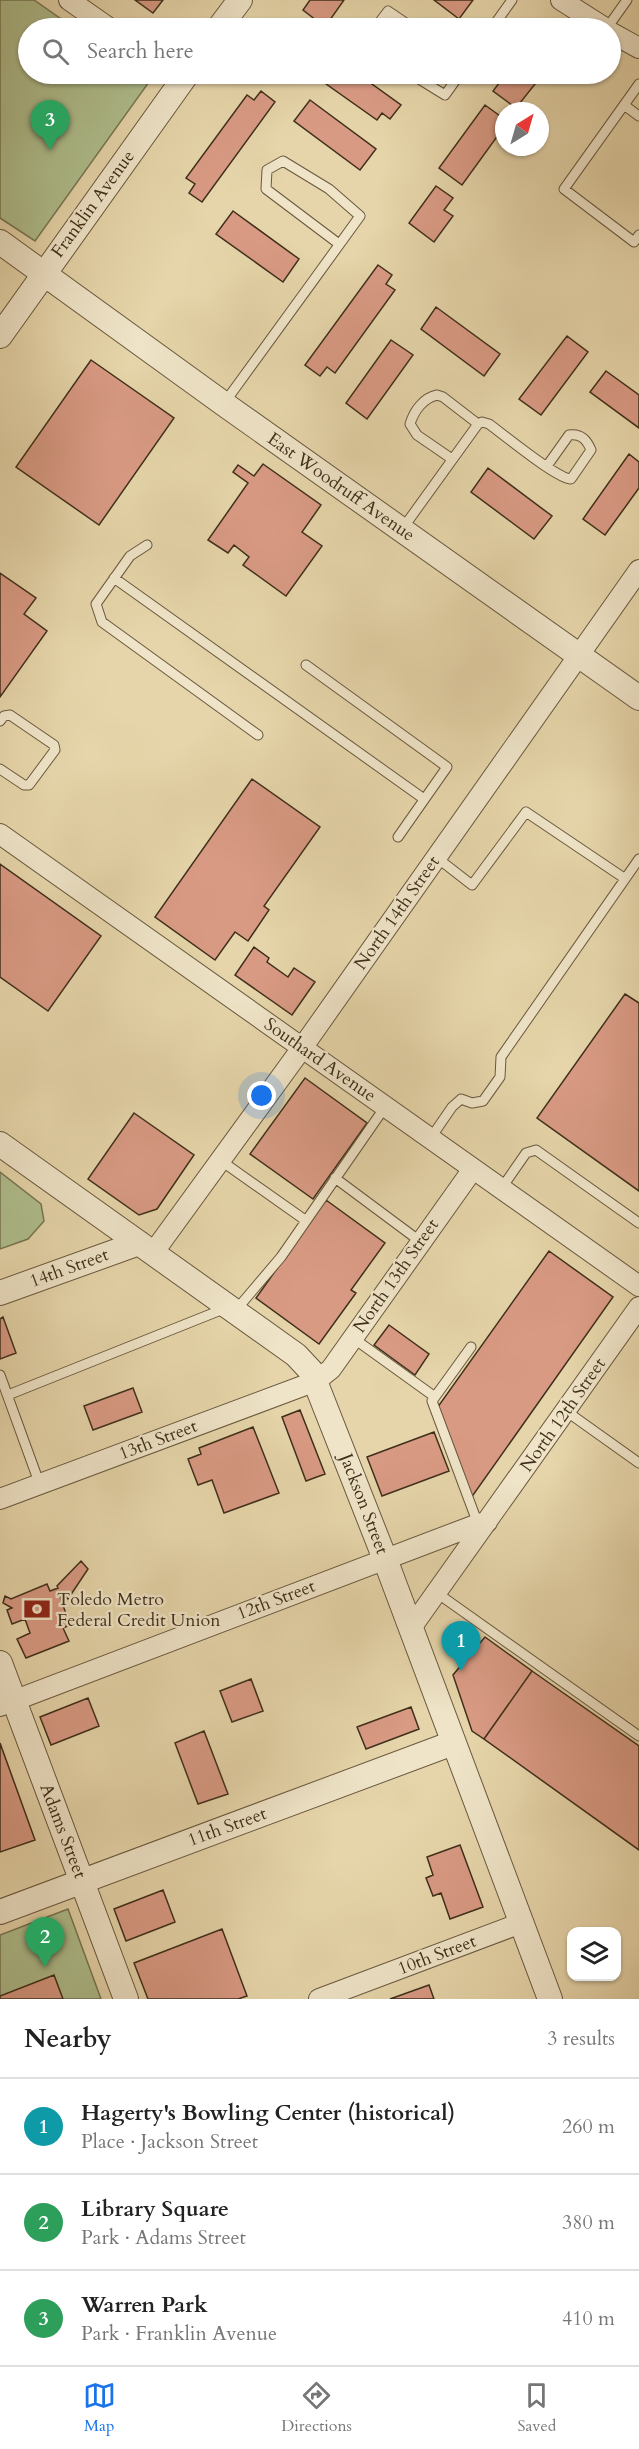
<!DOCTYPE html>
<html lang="en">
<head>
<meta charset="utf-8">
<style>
	:root { --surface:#fff; --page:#f6f6f6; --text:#222; --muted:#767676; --line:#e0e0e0; --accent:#1a73e8 }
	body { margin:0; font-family:Cardo,serif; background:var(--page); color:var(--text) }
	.controls { position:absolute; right:18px; bottom:18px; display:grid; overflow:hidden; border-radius:12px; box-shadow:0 2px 4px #0004 }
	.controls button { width:54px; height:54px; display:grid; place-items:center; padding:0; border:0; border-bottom:2px solid var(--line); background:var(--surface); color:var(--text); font:30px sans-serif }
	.compass { position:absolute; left:495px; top:102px; width:54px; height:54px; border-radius:50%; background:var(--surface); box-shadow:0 2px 4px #0004; rotate:37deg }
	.you { position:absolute; left:262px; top:1096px; width:21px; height:21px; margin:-15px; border:4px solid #fff; border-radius:50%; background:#1a73e8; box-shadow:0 0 0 9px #1a73e833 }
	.badge { display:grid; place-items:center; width:39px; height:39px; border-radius:50%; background:var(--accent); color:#fff; font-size:20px; font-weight:700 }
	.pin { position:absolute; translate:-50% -50px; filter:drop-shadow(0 2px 3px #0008) }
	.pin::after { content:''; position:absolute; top:32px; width:21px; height:18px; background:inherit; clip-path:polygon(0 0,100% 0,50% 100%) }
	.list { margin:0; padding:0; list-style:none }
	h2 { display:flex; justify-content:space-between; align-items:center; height:78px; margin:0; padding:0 24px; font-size:26px }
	h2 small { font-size:20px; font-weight:400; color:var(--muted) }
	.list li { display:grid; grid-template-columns:39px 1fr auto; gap:18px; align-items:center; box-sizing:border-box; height:96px; padding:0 24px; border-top:2px solid var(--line) }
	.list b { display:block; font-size:22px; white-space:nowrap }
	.list p { margin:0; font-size:20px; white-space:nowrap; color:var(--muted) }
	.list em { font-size:20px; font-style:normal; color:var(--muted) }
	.icon { flex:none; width:33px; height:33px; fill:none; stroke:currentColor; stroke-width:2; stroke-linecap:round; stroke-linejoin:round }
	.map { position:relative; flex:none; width:639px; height:1999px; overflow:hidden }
	.search { position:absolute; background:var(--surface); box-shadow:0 2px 4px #0004; left:18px; right:18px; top:18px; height:66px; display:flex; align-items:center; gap:15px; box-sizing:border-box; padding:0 21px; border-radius:33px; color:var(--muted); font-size:22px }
	.sheet { height:366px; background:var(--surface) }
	nav { display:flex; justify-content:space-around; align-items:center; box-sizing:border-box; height:84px; border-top:2px solid var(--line); background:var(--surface); font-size:16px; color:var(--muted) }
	nav a { display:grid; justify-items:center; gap:3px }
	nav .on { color:var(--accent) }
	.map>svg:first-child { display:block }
</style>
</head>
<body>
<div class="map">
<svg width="639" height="1999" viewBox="0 0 639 1999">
	<rect width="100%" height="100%" fill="#e6d5aa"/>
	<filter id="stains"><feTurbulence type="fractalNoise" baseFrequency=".00333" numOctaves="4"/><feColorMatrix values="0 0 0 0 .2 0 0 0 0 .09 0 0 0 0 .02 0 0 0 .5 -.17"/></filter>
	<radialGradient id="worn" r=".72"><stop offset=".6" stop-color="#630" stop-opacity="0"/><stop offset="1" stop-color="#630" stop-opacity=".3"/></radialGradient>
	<!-- green -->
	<path fill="#afbe8d" stroke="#777654" stroke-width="1.5" d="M0,0H34L74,28H28V74H137L149,82L35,241L0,218Z
		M0,1172L41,1204L44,1221L28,1239L0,1249Z
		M68,1909L101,1999H0V1935Z"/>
	<!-- building -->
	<path fill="#d99a84" stroke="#3f2f1a" stroke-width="1.5" d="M135,0H163L153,13Z
		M310,0H344L325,27L303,10Z
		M434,0H473L459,19Z
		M312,74H358L401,105L390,119L382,113L377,120Z
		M506,74H543L516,108L493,91Z
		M261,91L275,102L202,202L189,193L195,184L186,178L247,95L254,100Z
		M310,100L376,149L360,170L294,121Z
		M485,105L504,119V127L462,185L439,168Z
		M436,186L453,198L444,210L453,216L434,242L409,223Z
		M233,211L299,259L283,282L216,234Z
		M378,265L392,275L386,284L395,290L335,373L327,367L320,376L305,365Z
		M436,307L500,354L484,376L421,329Z
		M567,336L588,352L541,415L519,399Z
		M391,340L413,355L367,419L346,403Z
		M91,360L174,418L99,525L16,467Z
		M606,371L639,395V428L590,392Z
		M629,454L639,462V488L605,535L583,519Z
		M263,464L321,505L302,532L322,546L286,596L243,565L249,557L234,545L228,553L208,540L248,483L233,472L238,465L254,476Z
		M488,468L552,516L534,539L471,492Z
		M0,573L36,598L24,614L47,631L0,697Z
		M252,779L320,827L264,906L269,910L248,941L235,932L215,960L155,917Z
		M0,864L101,936L48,1011L0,977Z
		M254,947L269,958L267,962L288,977L294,968L315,982L292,1015L235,975Z
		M625,994L639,1003V1191L537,1118Z
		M305,1078L367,1123L313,1199L250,1154Z
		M134,1113L194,1155L157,1209L139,1215L88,1179Z
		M326,1200L385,1243L351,1290L356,1293L319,1344L256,1298Z
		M549,1251L613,1297L471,1498L437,1408Z
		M3,1317L16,1353L0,1359V1319Z
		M389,1325L429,1354L415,1375L374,1345Z
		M133,1388L142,1412L93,1430L84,1406Z
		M300,1410L325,1474L306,1481L282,1417Z
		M253,1427L279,1493L224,1513L212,1480L198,1485L188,1459L201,1454L199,1448Z
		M434,1432L449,1471L382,1496L367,1457Z
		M81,1561L88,1569L68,1599L62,1593L59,1594L70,1625L63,1628L69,1641L26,1658L17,1639L30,1633L25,1619L12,1624L7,1610L12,1608L3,1603L5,1596L11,1599L47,1584L50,1591L58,1588L57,1586Z
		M485,1637L532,1671L484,1739L472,1731L453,1675Z
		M532,1671L639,1746V1850L484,1739Z
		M251,1679L263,1711L232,1722L220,1691Z
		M88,1698L99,1726L51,1745L40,1717Z
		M411,1707L419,1729L366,1749L357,1727Z
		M204,1731L228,1794L198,1804L175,1743Z
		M0,1743L35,1840L0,1852Z
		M460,1845L483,1907L450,1919L441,1893L433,1896L426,1878L433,1875L427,1857Z
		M163,1890L175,1922L126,1941L114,1909Z
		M222,1929L247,1996L238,1999H148L134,1963Z
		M54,1975L63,1999H0V1996Z
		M429,1985L434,1999H390Z"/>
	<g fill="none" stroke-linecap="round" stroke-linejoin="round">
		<defs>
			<path id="service" d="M375,28L388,11L413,28
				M492,28L512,0
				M607,28L627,0
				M411,74L445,95L460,74
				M639,84L564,189L634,242L639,235
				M624,105L639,116
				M225,402C270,341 315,278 360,216L329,189L283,161L267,170L266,189L339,244
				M452,459L417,435L410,424C414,411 423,398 437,395L443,397L478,424
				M403,528L478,424L482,422L489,424C503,434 557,479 571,479L591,450C587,440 581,433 569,435L547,466
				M147,545L130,556L96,604L102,622L258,735
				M114,578L424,799
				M306,665L447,767L398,837
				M0,721L4,716L10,715L54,745L55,750L29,785H24L0,769
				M436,857L472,885L526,812L624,878
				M430,1139L452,1107L461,1099L472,1103L483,1101L500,1077L501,1057L639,859
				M220,1160L305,1220
				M335,1178L421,1242
				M501,1189L526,1153L536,1150L639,1223
				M236,1310L281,1257L385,1107
				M353,1338L435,1397
				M471,1347L432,1401L478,1524
				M0,1375L40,1485
				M8,1395L226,1308
				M566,1411L639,1463
				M437,1593L639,1736"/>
			<path id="minor" d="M69,0L109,28
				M561,0L605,28
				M610,32L639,48
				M0,834L639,1286
				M153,1253L302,1048L639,570
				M0,1499L316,1381L331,1369L473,1169
				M411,1628L639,1307
				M0,1706L478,1524L487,1522
				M319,1999L521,1923"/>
			<path id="tertiary" d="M219,28L240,0
				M0,242L224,404L639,698
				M0,336L187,74
				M0,1144L296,1355L311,1371L385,1559L550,1999
				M0,1293L139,1243
				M0,1663L126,1999
				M0,1912L453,1743"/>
		</defs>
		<!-- service casing -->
		<use href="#service" stroke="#69583e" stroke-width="11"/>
		<!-- minor casing -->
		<use href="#minor" stroke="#69583e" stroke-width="22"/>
		<!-- tertiary casing -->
		<use href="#tertiary" stroke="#69583e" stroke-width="26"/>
		<!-- service -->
		<use href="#service" stroke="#efe4c8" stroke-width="9"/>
		<!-- minor -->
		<use href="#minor" stroke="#efe4c8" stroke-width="20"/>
		<!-- tertiary -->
		<use href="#tertiary" stroke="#efe4c8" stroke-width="24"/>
	</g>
	<!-- icons -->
	<defs>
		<symbol id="bank-bare" viewBox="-9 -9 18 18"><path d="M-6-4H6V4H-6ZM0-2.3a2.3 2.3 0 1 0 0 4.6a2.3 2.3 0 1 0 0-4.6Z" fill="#8f2418" stroke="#efe4c8" stroke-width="2.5" paint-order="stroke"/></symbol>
	</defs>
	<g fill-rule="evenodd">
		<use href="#bank-bare" x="18" y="1590" width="38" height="38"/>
	</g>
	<g text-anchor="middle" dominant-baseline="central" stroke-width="4.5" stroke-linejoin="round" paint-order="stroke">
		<!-- street labels -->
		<g font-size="18" fill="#3f2f1a" stroke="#efe4c8">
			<text transform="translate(93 204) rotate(-54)">Franklin Avenue</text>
			<text transform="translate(341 487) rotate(35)">East Woodruff Avenue</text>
			<text transform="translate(397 913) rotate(-55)">North 14th Street</text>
			<text transform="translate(320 1060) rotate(35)">Southard Avenue</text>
			<text transform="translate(69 1268) rotate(-20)">14th Street</text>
			<text transform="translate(396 1276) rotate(-55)">North 13th Street</text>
			<text transform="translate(563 1415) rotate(-55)">North 12th Street</text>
			<text transform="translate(158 1440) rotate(-21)">13th Street</text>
			<text transform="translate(364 1504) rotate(69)">Jackson Street</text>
			<text transform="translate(276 1600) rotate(-21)">12th Street</text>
			<text transform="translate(227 1827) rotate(-20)">11th Street</text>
			<text transform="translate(63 1831) rotate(69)">Adams Street</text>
			<text transform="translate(437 1955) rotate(-21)">10th Street</text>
		</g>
		<!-- poi labels -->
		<g font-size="18" fill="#3f2f1a" stroke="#efe4c8" text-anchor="start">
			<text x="57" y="1599">Toledo Metro<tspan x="57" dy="21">Federal Credit Union</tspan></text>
		</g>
	</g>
	<rect width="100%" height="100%" filter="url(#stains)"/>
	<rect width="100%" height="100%" fill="url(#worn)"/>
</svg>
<div class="controls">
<button><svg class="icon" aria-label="layers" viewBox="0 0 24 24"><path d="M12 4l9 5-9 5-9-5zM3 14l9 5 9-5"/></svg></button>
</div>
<svg class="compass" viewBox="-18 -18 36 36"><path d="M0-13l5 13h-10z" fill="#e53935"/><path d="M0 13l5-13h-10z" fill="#767676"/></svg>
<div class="you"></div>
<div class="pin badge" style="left:461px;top:1671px;background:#0f9aa8">1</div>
<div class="pin badge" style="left:45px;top:1967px;background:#2e9e5b">2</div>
<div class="pin badge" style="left:50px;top:150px;background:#2e9e5b">3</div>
<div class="search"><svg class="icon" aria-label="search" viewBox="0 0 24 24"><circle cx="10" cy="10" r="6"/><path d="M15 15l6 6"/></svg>Search here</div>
</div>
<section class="sheet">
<h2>Nearby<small>3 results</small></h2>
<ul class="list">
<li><span class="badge" style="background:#0f9aa8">1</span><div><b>Hagerty's Bowling Center (historical)</b><p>Place · Jackson Street</p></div><em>260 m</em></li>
<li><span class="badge" style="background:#2e9e5b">2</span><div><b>Library Square</b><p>Park · Adams Street</p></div><em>380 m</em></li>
<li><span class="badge" style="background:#2e9e5b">3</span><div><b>Warren Park</b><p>Park · Franklin Avenue</p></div><em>410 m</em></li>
</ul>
</section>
<nav>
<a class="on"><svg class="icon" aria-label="map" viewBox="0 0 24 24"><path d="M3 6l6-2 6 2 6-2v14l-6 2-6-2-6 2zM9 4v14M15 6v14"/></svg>Map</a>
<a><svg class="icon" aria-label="directions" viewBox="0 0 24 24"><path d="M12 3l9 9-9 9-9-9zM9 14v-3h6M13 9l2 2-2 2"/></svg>Directions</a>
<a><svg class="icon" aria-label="saved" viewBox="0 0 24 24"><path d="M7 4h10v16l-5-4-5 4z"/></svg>Saved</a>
</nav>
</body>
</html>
